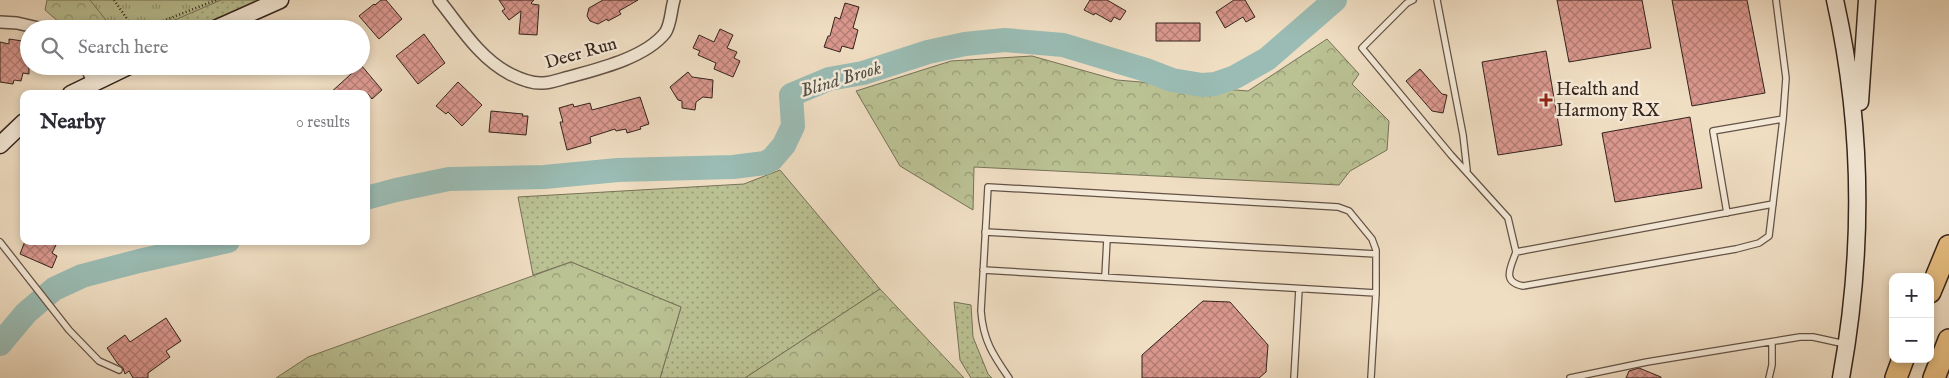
<!DOCTYPE html>
<html lang="en">
<head>
<meta charset="utf-8">
<style>
	:root { --surface:#fff; --page:#f7f7f7; --text:#2b2b33; --muted:#7c7c81; --line:#e1e1e2 }
	body { margin:0; font-family:"IM FELL English",serif; background:var(--page); color:var(--text) }
	.controls { position:absolute; right:15px; bottom:15px; display:grid; overflow:hidden; border-radius:10px; box-shadow:0 2px 8px #0003 }
	.controls button { width:45px; height:45px; display:grid; place-items:center; padding:0; border:0; border-bottom:1px solid var(--line); background:var(--surface); color:var(--text); font:25px sans-serif }
	.list { margin:0; padding:0; list-style:none }
	h2 { display:flex; justify-content:space-between; align-items:center; height:65px; margin:0; padding:0 20px; font-size:21px }
	h2 small { font-size:16px; font-weight:400; color:var(--muted) }
	.icon { flex:none; width:28px; height:28px; fill:none; stroke:currentColor; stroke-width:2; stroke-linecap:round; stroke-linejoin:round }
	.map { position:relative; flex:none; width:1949px; height:378px; overflow:hidden }
	.search { position:absolute; background:var(--surface); box-shadow:0 2px 8px #0003; left:20px; top:20px; width:350px; height:55px; display:flex; align-items:center; gap:12px; box-sizing:border-box; padding:0 18px; border-radius:28px; color:var(--muted); font-size:19px }
	.panel { position:absolute; background:var(--surface); box-shadow:0 2px 8px #0003; left:20px; top:90px; width:350px; height:155px; border-radius:10px }
	.map>svg:first-child { display:block }
</style>
</head>
<body>
<div class="map">
<svg width="1949" height="378" viewBox="0 0 1949 378">
	<defs>
		<pattern id="grass-dots" width="8" height="8" patternUnits="userSpaceOnUse" patternTransform="scale(1.25)"><rect width="8" height="8" fill="#bac193"/><path d="M2 2h.1M6 6h.1" fill="none" stroke="#989c77" stroke-width="1.8" stroke-linecap="round"/></pattern>
		<pattern id="forest-crowns" width="20" height="18" patternUnits="userSpaceOnUse" patternTransform="scale(1.25)"><rect width="20" height="18" fill="#bac193"/><path d="M2 6a3 3 0 1 1 6 0M12 15a3 3 0 1 1 6 0" fill="none" stroke="#989c77"/></pattern>
		<pattern id="park-tufts" width="24" height="20" patternUnits="userSpaceOnUse" patternTransform="scale(1.25)"><rect width="24" height="20" fill="#bac193"/><path d="M3 7l-1-3M5 7V3M7 7l1-3M15 17l-1-3M17 17v-4M19 17l1-3" fill="none" stroke="#989c77"/></pattern>
		<pattern id="building-cross-hatch" width="8" height="8" patternUnits="userSpaceOnUse" patternTransform="scale(1.25)"><rect width="8" height="8" fill="#db988f"/><path d="M0 0l8 8M0 8l8-8" fill="none" stroke="#b27c74"/></pattern>
	</defs>
	<rect width="100%" height="100%" fill="#f0dec3"/>
	<filter id="stains"><feTurbulence type="fractalNoise" baseFrequency=".004" numOctaves="4"/><feColorMatrix values="0 0 0 0 .2 0 0 0 0 .09 0 0 0 0 .02 0 0 0 .5 -.17"/></filter>
	<radialGradient id="worn" r=".72"><stop offset=".6" stop-color="#630" stop-opacity="0"/><stop offset="1" stop-color="#630" stop-opacity=".3"/></radialGradient>
	<!-- grass -->
	<path fill="url(#grass-dots)" stroke="#777258" d="M119,0H265L196,29H138Z
		M780,170L880,289L745,378H660L681,307L571,262L533,275L518,197L744,184Z
		M954,302L971,305L973,337L988,374L992,378H971L960,360Z"/>
	<!-- forest -->
	<path fill="url(#forest-crowns)" stroke="#777258" d="M47,0H115L136,29H67L45,10Z
		M1327,39L1359,74L1352,84L1389,121L1387,150L1350,171L1339,185L974,167L973,210L900,166L856,91L951,61L1032,56L1117,80L1248,91Z
		M571,262L681,307L660,378H276L308,357Z
		M880,289L964,378H745Z"/>
	<!-- park -->
	<path fill="url(#park-tufts)" stroke="#777258" d="M90,0H221L154,29H113Z"/>
	<g fill="none" stroke-linecap="round" stroke-linejoin="round">
		<!-- river -->
		<path stroke="#9abcb4" stroke-width="24" d="M366,198L396,190L449,179L544,177L618,170L733,167L765,163L772,159L784,145L793,126L791,95L829,79L863,73L928,52L965,44L1005,40L1063,45L1146,70L1172,80L1202,85L1215,84L1235,77L1267,59L1335,0
			M0,344L26,313L54,289L82,276L139,261L228,241"/>
	</g>
	<!-- building -->
	<path fill="url(#building-cross-hatch)" stroke="#34231d" d="M381,0H386L402,19L379,39L359,16L374,4L375,5Z
		M499,0H534L531,3L532,4L539,5L537,35L519,34L521,11L509,20L502,11L505,9Z
		M603,0H638L619,11L621,14L608,21L607,19L598,24L590,21L587,16L589,8Z
		M1090,0H1107L1126,11L1120,20L1114,17L1111,22L1095,13L1094,15L1084,10Z
		M1234,0H1245L1255,17L1246,22L1243,17L1225,28L1216,12Z
		M1557,0H1642L1651,48L1569,62Z
		M1672,0H1747L1765,93L1692,106Z
		M845,3L859,7L853,28L858,30L853,49L842,46L840,52L824,47L828,36H830L835,17L840,19Z
		M1156,23H1200V41H1156Z
		M720,29L733,35L727,48L737,52L734,58L740,61L733,77L714,69L716,63L698,55L700,51L693,48L699,35L714,42Z
		M424,34L445,63L418,84L396,56Z
		M9,39L29,42V74L23,73L21,81L14,80L13,84L0,82V42L9,44Z
		M1546,51L1562,145L1498,155L1482,62Z
		M361,65L382,90L372,99L368,94H329Z
		M1420,69L1442,94L1447,95L1443,113L1432,111L1406,81Z
		M688,72L692,77L713,80L712,98L703,97L696,102L695,110L682,108V101L678,100L670,87Z
		M458,82L482,105L462,126L448,112L446,114L436,106Z
		M640,97L649,124L640,127L641,129L627,133L626,129L616,131L615,129L590,137L591,143L567,150L560,122H563L559,108L573,104L574,107L590,103L592,110Z
		M491,111L523,114L522,116H528L526,135L489,132Z
		M1690,117L1702,188L1615,202L1602,133Z
		M25,241H58L52,253L57,256L52,268L20,254Z
		M1203,301L1230,302L1268,345L1266,372L1259,378H1142V355Z
		M166,318L181,341L166,351L170,357L148,373V378H133L129,371L125,374L123,368L118,364L107,348L125,335L130,342Z
		M1639,368L1661,377V378H1626L1629,371Z"/>
	<g fill="none" stroke-linecap="round" stroke-linejoin="round">
		<defs>
			<path id="lane" d="M1413,0L1407,3L1362,48L1451,155L1508,218L1516,252L1773,204
				M1437,0L1463,135L1467,170
				M1727,213L1713,131L1783,119
				M985,232L1376,254
				M0,242L69,330L99,361L119,370
				M1516,252C1511,267 1501,282 1523,286L1736,249L1759,243L1769,236L1783,119L1786,78L1776,0
				M983,270L1376,293
				M1105,277L1107,239
				M1009,378C993,355 983,340 981,311L988,187L1338,207L1349,211L1372,239L1376,250V293L1371,378
				M1294,378L1299,289
				M1570,378L1647,362L1800,337H1813L1845,344
				M1769,378L1772,365V342"/>
			<path id="street" d="M439,0C460,26 479,58 510,74C520,79 532,84 543,83C551,83 561,79 569,77C598,69 645,58 665,33C671,25 671,9 674,0
				M0,22L17,23L43,29
				M86,66L93,82"/>
			<path id="secondary" d="M1835,0C1863,125 1864,252 1841,378
				M215,29L280,0
				M71,94L129,66
				M1860,102L1867,0
				M0,145L24,122"/>
			<path id="highway" d="M1930,292L1949,246
				M1896,378L1903,359
				M1934,378L1949,340"/>
		</defs>
		<!-- lane casing -->
		<use href="#lane" stroke="#635246" stroke-width="8"/>
		<!-- street casing -->
		<use href="#street" stroke="#635246" stroke-width="14"/>
		<!-- secondary casing -->
		<use href="#secondary" stroke="#34231d" stroke-width="19"/>
		<!-- highway casing -->
		<use href="#highway" stroke="#34231d" stroke-width="24"/>
		<!-- path -->
		<path stroke="#34231d" stroke-width="2.5" stroke-dasharray="1 2.5" stroke-linecap="butt" d="M114,0L134,29
			M136,29L163,21L216,0"/>
		<!-- lane -->
		<use href="#lane" stroke="#f5ead8" stroke-width="5.5"/>
		<!-- street -->
		<use href="#street" stroke="#f5ead8" stroke-width="11"/>
		<!-- secondary -->
		<use href="#secondary" stroke="#f5ead8" stroke-width="16"/>
		<!-- highway -->
		<use href="#highway" stroke="#e8bf82" stroke-width="21"/>
	</g>
	<!-- markers -->
	<path fill="#8f2418" stroke="#f5ead8" stroke-width="2" d="M1543.5 92.5h5v5h5v5h-5v5h-5v-5h-5v-5h5z"/>
	<g text-anchor="middle" dominant-baseline="central" stroke-width="5" stroke-linejoin="round" paint-order="stroke">
		<!-- street labels -->
		<g font-size="18" fill="#34231d" stroke="#f5ead8">
			<text transform="translate(581 54) rotate(-16)">Deer Run</text>
		</g>
		<!-- poi labels -->
		<g font-size="18" fill="#34231d" stroke="#f5ead8" text-anchor="start">
			<text x="1556" y="90">Health and<tspan x="1556" dy="21">Harmony RX</tspan></text>
		</g>
		<!-- water labels -->
		<g font-size="19" font-style="italic" fill="#53514a" stroke="#f5ead8">
			<text transform="translate(841 80) rotate(-17)">Blind Brook</text>
		</g>
	</g>
	<rect width="100%" height="100%" filter="url(#stains)"/>
	<rect width="100%" height="100%" fill="url(#worn)"/>
</svg>
<div class="controls">
<button>+</button>
<button>−</button>
</div>
<div class="search"><svg class="icon" aria-label="search" viewBox="0 0 24 24"><circle cx="10" cy="10" r="6"/><path d="M15 15l6 6"/></svg>Search here</div>
<section class="panel">
<h2>Nearby<small>0 results</small></h2>
<ul class="list">
</ul>
</section>
</div>
</body>
</html>
